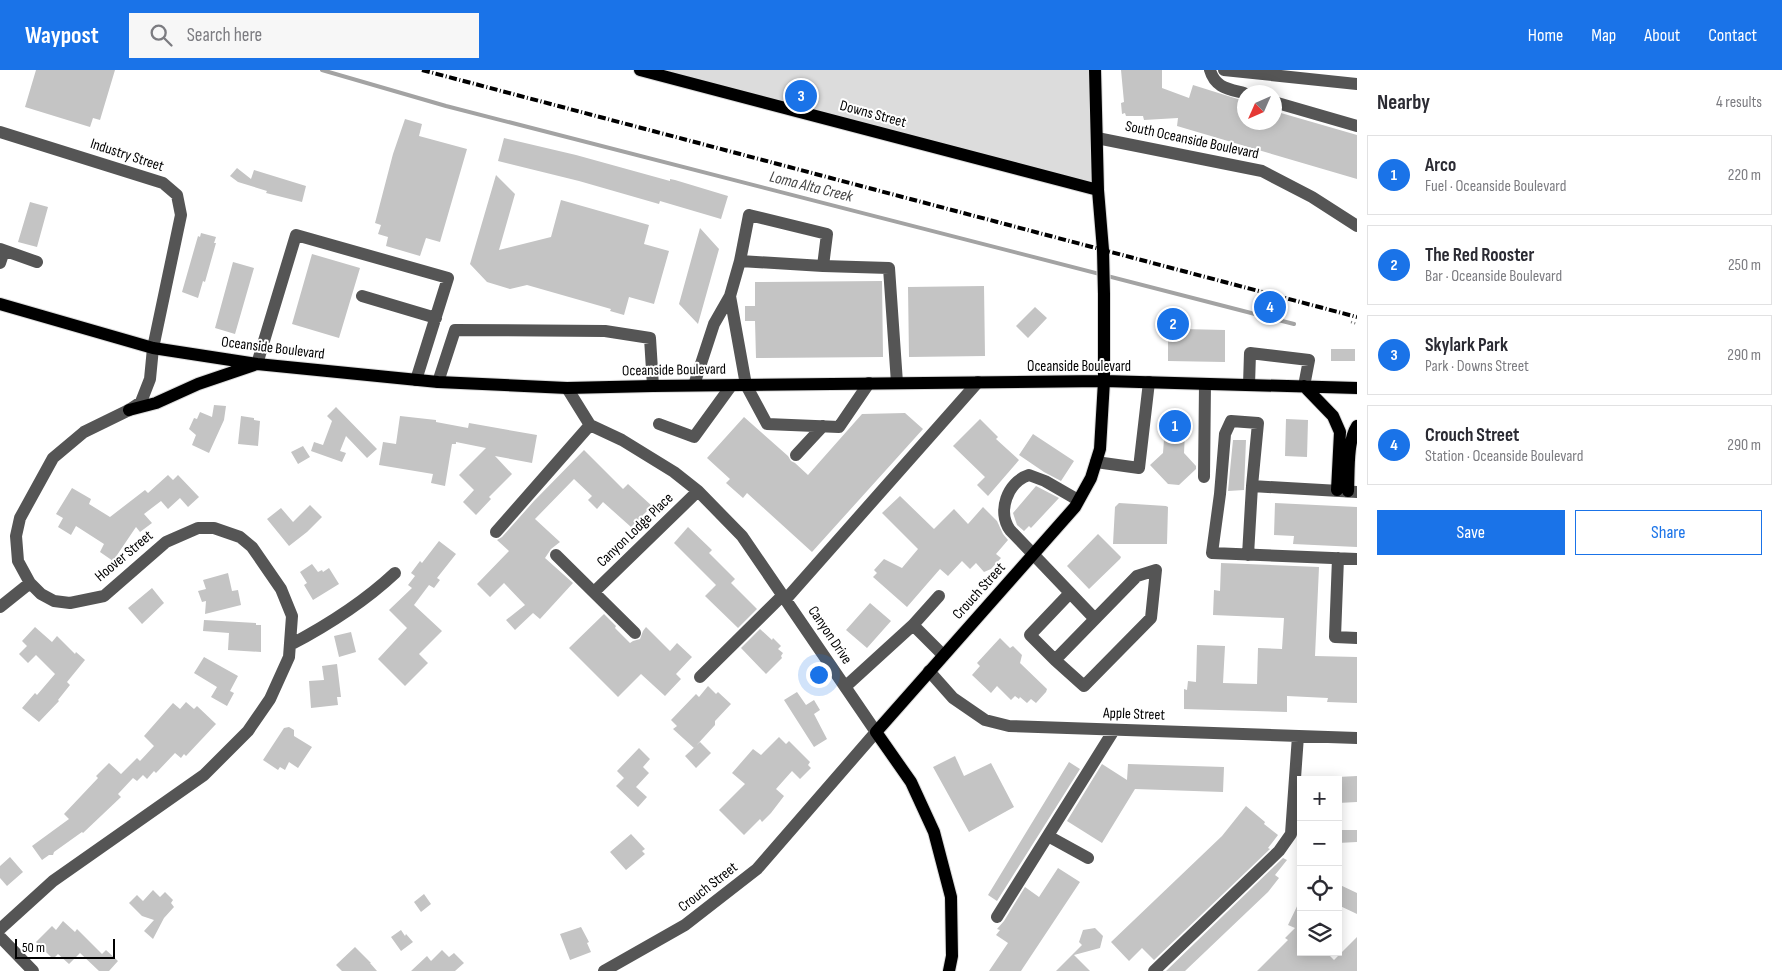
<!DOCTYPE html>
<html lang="en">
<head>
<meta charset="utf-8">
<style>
	:root { --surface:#fff; --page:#f7f7f7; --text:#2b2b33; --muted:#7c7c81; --line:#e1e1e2; --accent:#1a73e8 }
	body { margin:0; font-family:"Sofia Sans Condensed",sans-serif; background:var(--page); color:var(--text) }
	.controls { position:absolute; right:15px; bottom:15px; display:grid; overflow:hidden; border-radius:0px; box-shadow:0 2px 12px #0003 }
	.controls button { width:45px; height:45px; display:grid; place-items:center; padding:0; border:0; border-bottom:1px solid var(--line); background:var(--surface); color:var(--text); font:25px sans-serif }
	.compass { position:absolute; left:1237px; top:15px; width:45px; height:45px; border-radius:50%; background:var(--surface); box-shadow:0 2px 12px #0003; rotate:225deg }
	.scale { position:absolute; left:15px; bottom:12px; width:100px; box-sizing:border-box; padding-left:5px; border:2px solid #000; border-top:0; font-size:14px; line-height:18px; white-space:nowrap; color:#000; -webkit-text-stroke:4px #fff; paint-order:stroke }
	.you { position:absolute; left:818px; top:604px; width:18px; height:18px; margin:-12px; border:4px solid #fff; border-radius:50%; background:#1a73e8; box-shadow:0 0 0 8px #1a73e833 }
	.badge { display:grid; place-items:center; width:32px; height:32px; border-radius:50%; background:var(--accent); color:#fff; font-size:16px; font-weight:700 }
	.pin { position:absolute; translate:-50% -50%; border:2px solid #fff; box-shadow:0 1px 5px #0006 }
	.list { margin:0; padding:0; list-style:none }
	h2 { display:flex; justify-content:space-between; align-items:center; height:65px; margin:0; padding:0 20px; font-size:21px }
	h2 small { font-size:16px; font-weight:400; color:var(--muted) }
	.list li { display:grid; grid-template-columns:32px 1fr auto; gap:15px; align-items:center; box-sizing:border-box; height:80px; margin:0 10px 10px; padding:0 10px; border:1px solid var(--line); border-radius:0px }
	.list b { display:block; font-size:19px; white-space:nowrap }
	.list p { margin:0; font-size:16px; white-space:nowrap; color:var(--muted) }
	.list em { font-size:16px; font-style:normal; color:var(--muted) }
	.actions { display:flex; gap:10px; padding:15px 20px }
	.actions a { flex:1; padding:11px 0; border:1px solid var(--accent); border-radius:0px; text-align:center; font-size:18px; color:var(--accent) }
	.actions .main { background:var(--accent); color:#fff }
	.icon { flex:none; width:28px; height:28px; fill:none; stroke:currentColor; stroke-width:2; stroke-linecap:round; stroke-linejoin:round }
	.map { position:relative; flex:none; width:1357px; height:901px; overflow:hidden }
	header { display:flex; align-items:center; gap:30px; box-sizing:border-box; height:70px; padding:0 25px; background:var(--accent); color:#fff }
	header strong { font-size:24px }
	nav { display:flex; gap:28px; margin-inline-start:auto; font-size:18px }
	.search { width:350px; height:45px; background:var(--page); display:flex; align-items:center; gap:12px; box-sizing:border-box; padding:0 18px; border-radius:0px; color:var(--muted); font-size:19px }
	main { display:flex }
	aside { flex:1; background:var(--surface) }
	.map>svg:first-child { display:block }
</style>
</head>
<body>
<header>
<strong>Waypost</strong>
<div class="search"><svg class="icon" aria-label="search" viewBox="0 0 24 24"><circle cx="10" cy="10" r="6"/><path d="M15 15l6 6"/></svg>Search here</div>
<nav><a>Home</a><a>Map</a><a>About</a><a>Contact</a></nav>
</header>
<main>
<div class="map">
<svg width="1357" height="901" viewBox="0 0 1357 901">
	<rect width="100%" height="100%" fill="#fff"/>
	<!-- green -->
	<path fill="#dcdcdc" d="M641,0H1096L1098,120Z"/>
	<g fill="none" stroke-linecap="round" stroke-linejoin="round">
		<!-- stream -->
		<path stroke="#a3a3a3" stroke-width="4" d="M322,0L446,36L1294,254"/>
	</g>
	<!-- building -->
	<path fill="#c4c4c4" d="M36,0H115L100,50L93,48L90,57L25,37Z
		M1121,0H1162V18L1189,28L1193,15L1244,31V52H1274V41L1357,65V109L1177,56L1178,48L1144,50L1143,46H1126L1125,43L1122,44L1121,33L1124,32Z
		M405,49L422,54L419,66L467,79L440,172L426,168L420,186L386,176L388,167L378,164L381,155L375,153L393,84Z
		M504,68L576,85L670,111V109L675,110L728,126L721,149L660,131L659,134L579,111L498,91Z
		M237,98L251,109L254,100L306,116L302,132L266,123L267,121L238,112L230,106Z
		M496,105L515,124L499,180L551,167L561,130L649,155L644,174L669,181L654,234L629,227L624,245L610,241L611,239L527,215L510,219L487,212L470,194Z
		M30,132L48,137L37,177L18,172Z
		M700,158L719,179L698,254L679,234Z
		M201,163L216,167L214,173H216L205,212L203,211L198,228L182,222L198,166L200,167Z
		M312,184L360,198L339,268L292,254Z
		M233,192L254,198L235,264L215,258Z
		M882,211L883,287L756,288L755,251H745V236H755V212Z
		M984,216L985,286L909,287L908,217Z
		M1035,237L1047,248L1028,268L1016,256Z
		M1168,247L1184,249L1183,259L1225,260V292L1168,291Z
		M1331,279H1355V291H1331Z
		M214,335L226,336L224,350L209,383L192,375L196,365L189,359L194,348L197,349L200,342L212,347Z
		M336,337L377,379L367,388L346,366L340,381L346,383L342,392L311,381L314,372L323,375L332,351L327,346Z
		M1166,341L1186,343L1184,383L1196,396V399L1179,415L1168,414L1150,395L1163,383Z
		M905,343L923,359L812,482L747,423L743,428L726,413L730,409L707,388L744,347L788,386L791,391L795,393L808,405L862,344Z
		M241,346L254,348V350L260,351L258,376L238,374Z
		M400,346L436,350V352L468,358L469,353L537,365L532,393L495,386L512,404L489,427L491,429L476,445L463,432L474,420L459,405L486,378L456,372V374H452L445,416L431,413L433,404L379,395L383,372L396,374Z
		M980,349L998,367L996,369L1019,390L988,426L977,415L985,407L953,376Z
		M1286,349L1308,350L1307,387L1285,386Z
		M1033,364L1074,391L1061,411L1044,402L1019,385Z
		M1233,370H1246L1244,420L1228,421Z
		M303,376L310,387L298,394L291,382Z
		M584,380L623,419L628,414L652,436L631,457L603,432L597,439L588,430L592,426L574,409L535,449L560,472L551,479L545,488L573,513L540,549L533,543L515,560L506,550L525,535L504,513L490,527L477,514L509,481L497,470L502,467L534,431Z
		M168,405L173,410L178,405L199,427L188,437L180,428L168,439L161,431L144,444L152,453L140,462L136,457L113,491L100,482L104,474L76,456L71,465L58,457L63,448L56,444L72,418L91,429L89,434L110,447L145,420L148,423Z
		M1036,416L1059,428L1031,458L1029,456L1024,461L1017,455L1013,443Z
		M900,426L934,459L954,439L968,454L983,437L997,451L1003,464L1008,470L996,484L1001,488L991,499L984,502L976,493L970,499L962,491L948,506L940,499L907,537L873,507L877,503L874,500L884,489L902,498L918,479L882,443Z
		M1119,433L1166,436L1168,437L1167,474H1113L1115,437Z
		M1275,433L1357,437V477L1293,474L1294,466L1274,465Z
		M310,435L322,447L307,462L289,476L267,449L281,438L293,452Z
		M688,457L712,480L709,483L735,509L731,513L757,539L738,558L705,526L716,515L674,473Z
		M1098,464L1121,487L1120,489L1089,519L1067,496Z
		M439,471L456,484L437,508L440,510L434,518L429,515L414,535L442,561L419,584L428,593L405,616L378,589L407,558L389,540L412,518L408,515L415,506L411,503L420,491L422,493Z
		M1221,493L1319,497L1315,586L1357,587V633L1327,632L1328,628L1287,626V642L1184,639V619L1187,620L1188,611L1196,612L1197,575L1225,576L1223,613L1257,614L1258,578L1282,579L1284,548L1213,545L1214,520L1220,521Z
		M312,494L318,502L322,500L323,502L329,498L339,514L313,530L304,515L307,513L300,502Z
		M228,503L232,521L238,520L241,535L205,544L206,531L202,532L198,521L206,519L203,510Z
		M152,518L164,533L142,554L128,538Z
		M870,533L891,551L867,578L846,560Z
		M604,544L616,556L615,558L630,573L633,571L640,569L643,561L646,557L670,581L677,573L692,587L676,604L681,609L665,626L641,604L618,627L569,578Z
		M204,550L256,553V555H261V582L228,580L229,563L203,561Z
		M35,557L52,572L57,566L75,584L76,582L85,590L67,612L70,615L58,630L59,631L39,652L22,638L35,623L37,625L55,604L36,585L28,593L19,584L27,576L22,571Z
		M760,559L772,570L773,568L781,576L778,579L783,583L781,586L782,588L766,604L741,578Z
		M351,562L356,582L339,587L334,566Z
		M1000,568L1010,578L1013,576L1022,585L1020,593L1047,619L1046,622L1036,633L1031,629L1027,633L1020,627L1019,629L1015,626L1011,630L997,616L991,623L972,605L980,596L977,593Z
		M204,587L238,606L230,621L234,623L227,636L211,627L217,617L194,603Z
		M337,594L341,627H337L338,635L311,638L309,611L324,610L322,596Z
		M708,616L716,624L718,622L731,634L715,651V655L694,678L673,659L677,656L671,650L696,624L699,627Z
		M797,622L806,635L814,630L820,640L814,644L827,669L814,677L784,630Z
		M186,632L194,639L197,636L216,654L186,686L184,684L181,688L175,683L156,703L154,701L147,709L143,705L137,711L133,708L118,724L121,727L83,763L82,762L54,782L53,785H49L42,790L32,776L69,749L64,744L98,708L96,706L109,693L121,704L137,688L140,691L154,676L144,666L173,633L180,639Z
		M289,657L294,660V666L312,677L298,698L289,692L285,700L280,697L278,700L263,690L284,658Z
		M779,667L786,674L789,671L810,692L808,695L811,698L800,709L792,701L776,719L784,726L771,743L762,752L760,749L744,765L719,740L745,714L732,703L753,679L761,685Z
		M700,672L711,683L696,698L685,686Z
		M639,678L650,689L643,697L649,703L636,717L647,727L638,737L616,716L624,708L617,701Z
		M955,686L964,706L991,693L1014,737L969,762L933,697Z
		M1069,692L1080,699L997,831L988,825Z
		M1102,694L1127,710L1128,694L1224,697L1223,722L1135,719L1102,773L1067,751Z
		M1357,706V732L1338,733V707Z
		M1246,736L1265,752L1264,754L1278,765L1268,778L1270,779L1154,890L1142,878L1129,891L1111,872L1222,766Z
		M1338,760H1357V772L1338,773Z
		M631,764L645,779L642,781L645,784L626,800L610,782Z
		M10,787L23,802L7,816L0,808V796Z
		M1283,788L1287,790L1275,805L1279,808L1268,822L1185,901H1166Z
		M1058,798L1080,812L1021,901H989L1008,873L996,865L1000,860L997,859L1004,851L1025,817L1039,827Z
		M1338,814L1357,823V844L1338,835Z
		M153,820L160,827L165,822L173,830L171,833L174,837L164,848L153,869L144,861L154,850L142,846L129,833L137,825L143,831Z
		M424,824L431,834L421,842L414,832Z
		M1301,828V882H1326L1334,890L1357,867V901H1257L1288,870L1285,868L1295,858L1288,855Z
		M63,851L75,862L77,859L102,884L106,880L118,891L109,901H99L80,883L69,894L58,884L53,889L36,872L52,856L56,860Z
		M581,857L589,872L587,873L591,882L570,890L560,864Z
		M1095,858L1103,866L1100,878L1074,885L1090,901H1056L1082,875L1079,872L1083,860Z
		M401,860L405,866L406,864L413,872L401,881L391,867Z
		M355,877L371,893H370L377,901H342L336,895Z
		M442,880L449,887L454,883L464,893L455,901H411L427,886L431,891Z"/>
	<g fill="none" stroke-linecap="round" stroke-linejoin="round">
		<defs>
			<path id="major" d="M640,0L1098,120
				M0,234L153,278L257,294L438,312L567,318L653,316L1104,311L1357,318
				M1304,316L1333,346L1340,362L1337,420
				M129,340L156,333L198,314L254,295
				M1348,421C1349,403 1347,371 1357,356
				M949,901L952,886L951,827L934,762L911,712L876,662L1075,437L1091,408L1100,379L1104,311V224L1103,180L1098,120L1095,0"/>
		</defs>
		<!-- major casing -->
		<use href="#major" stroke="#dbdbdb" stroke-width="14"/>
		<!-- path -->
		<path stroke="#777" stroke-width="2.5" stroke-dasharray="1 2.5" stroke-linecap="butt" d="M1351,252L1357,254"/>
		<!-- minor -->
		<path stroke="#555" stroke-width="12" d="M1210,0C1215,18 1229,19 1244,23
			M1224,0L1357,14
			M1274,32L1357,56
			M0,62L163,113L177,125L181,145L153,278L150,309L141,332L129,340L84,362L53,388L20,448L16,466L18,491L30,513L41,524L54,531L70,533L104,526L166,472L198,458H214L240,467L252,477L281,519L292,546L289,587L270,629L248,661L204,705L53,811L0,859
			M1097,68L1262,101L1312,127L1357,156
			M0,179L37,192
			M740,191L749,145L827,164L823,196
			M0,193L4,181
			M362,226L436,248
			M730,226L746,315L767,354L839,357L869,313
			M257,294L296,165L448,208L416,310
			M438,312L455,260L605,261L650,268L653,316
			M694,315L714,254L730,226L740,191L823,196L889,198L897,313
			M1249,315L1250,283L1309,290L1304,316
			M567,318L590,355L622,370L674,402L698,421L742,466L876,662L757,799L685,855L604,901
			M659,354L694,367L731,316
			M796,385L823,356
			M1096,392L1139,398L1149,312
			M1204,407L1205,314
			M1252,416L1258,353L1231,351L1225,364L1220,424L1212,483L1357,489
			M1078,430L1045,411L1029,405C1007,412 997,442 1010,460L1095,549L1055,590L1084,616L1151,548L1156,500L1137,506L1095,549
			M496,462L590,355
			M556,485L635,563
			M1248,485L1252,416L1357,422
			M1338,488L1335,567L1357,568
			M594,522L698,421
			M786,529L978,312
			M0,537L30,513
			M913,555L939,526
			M290,575C328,555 364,532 395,503
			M1055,590L1030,565L1070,523
			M929,601L953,628L985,650L1009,656L1357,668
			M700,607L783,525
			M845,617L913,555L943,585
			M1048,766L1088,788
			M997,847L1114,660
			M0,867L33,901
			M1154,901L1279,781L1291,764L1298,666"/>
		<!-- major -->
		<use href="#major" stroke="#000" stroke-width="12"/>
		<!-- rail -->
		<path stroke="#000" stroke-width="4" stroke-dasharray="8 2.5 1 2.5" stroke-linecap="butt" d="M422,0L1357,247"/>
	</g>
	<g text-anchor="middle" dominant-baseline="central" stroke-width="4" stroke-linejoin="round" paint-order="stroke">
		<!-- street labels -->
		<g font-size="15" fill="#000" stroke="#fff">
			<text transform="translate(873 44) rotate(15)">Downs Street</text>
			<text transform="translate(1192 70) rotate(12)">South Oceanside Boulevard</text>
			<text transform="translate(127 85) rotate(18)">Industry Street</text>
			<text transform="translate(273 278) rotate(7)">Oceanside Boulevard</text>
			<text x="1079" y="296">Oceanside Boulevard</text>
			<text transform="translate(674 300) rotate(-1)">Oceanside Boulevard</text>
			<text transform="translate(635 460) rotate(-44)">Canyon Lodge Place</text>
			<text transform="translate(124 486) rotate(-40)">Hoover Street</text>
			<text transform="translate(979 521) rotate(-48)">Crouch Street</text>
			<text transform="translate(830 565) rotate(56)">Canyon Drive</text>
			<text transform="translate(1134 644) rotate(2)">Apple Street</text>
			<text transform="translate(708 817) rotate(-38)">Crouch Street</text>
		</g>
		<!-- water labels -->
		<g font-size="16" font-style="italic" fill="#444" stroke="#fff">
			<text transform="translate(811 117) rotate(14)">Loma Alta Creek</text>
		</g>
	</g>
</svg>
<div class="controls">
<button>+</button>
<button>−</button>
<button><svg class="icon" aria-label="locate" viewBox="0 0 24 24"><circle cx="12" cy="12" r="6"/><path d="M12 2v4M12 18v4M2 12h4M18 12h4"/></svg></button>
<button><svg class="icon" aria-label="layers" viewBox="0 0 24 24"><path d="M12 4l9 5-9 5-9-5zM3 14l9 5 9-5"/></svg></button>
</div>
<svg class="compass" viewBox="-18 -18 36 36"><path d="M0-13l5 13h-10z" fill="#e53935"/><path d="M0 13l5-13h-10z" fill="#7c7c81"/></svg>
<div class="scale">50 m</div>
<div class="you"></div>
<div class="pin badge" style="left:1175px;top:356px">1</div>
<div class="pin badge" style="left:1173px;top:254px">2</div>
<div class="pin badge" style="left:801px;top:26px">3</div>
<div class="pin badge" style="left:1270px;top:237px">4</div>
</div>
<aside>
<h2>Nearby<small>4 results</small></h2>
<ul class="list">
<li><span class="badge">1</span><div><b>Arco</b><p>Fuel · Oceanside Boulevard</p></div><em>220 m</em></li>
<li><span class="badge">2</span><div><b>The Red Rooster</b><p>Bar · Oceanside Boulevard</p></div><em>250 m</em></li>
<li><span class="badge">3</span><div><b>Skylark Park</b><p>Park · Downs Street</p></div><em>290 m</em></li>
<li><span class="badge">4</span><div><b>Crouch Street</b><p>Station · Oceanside Boulevard</p></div><em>290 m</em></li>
</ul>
<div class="actions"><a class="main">Save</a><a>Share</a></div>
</aside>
</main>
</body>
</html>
